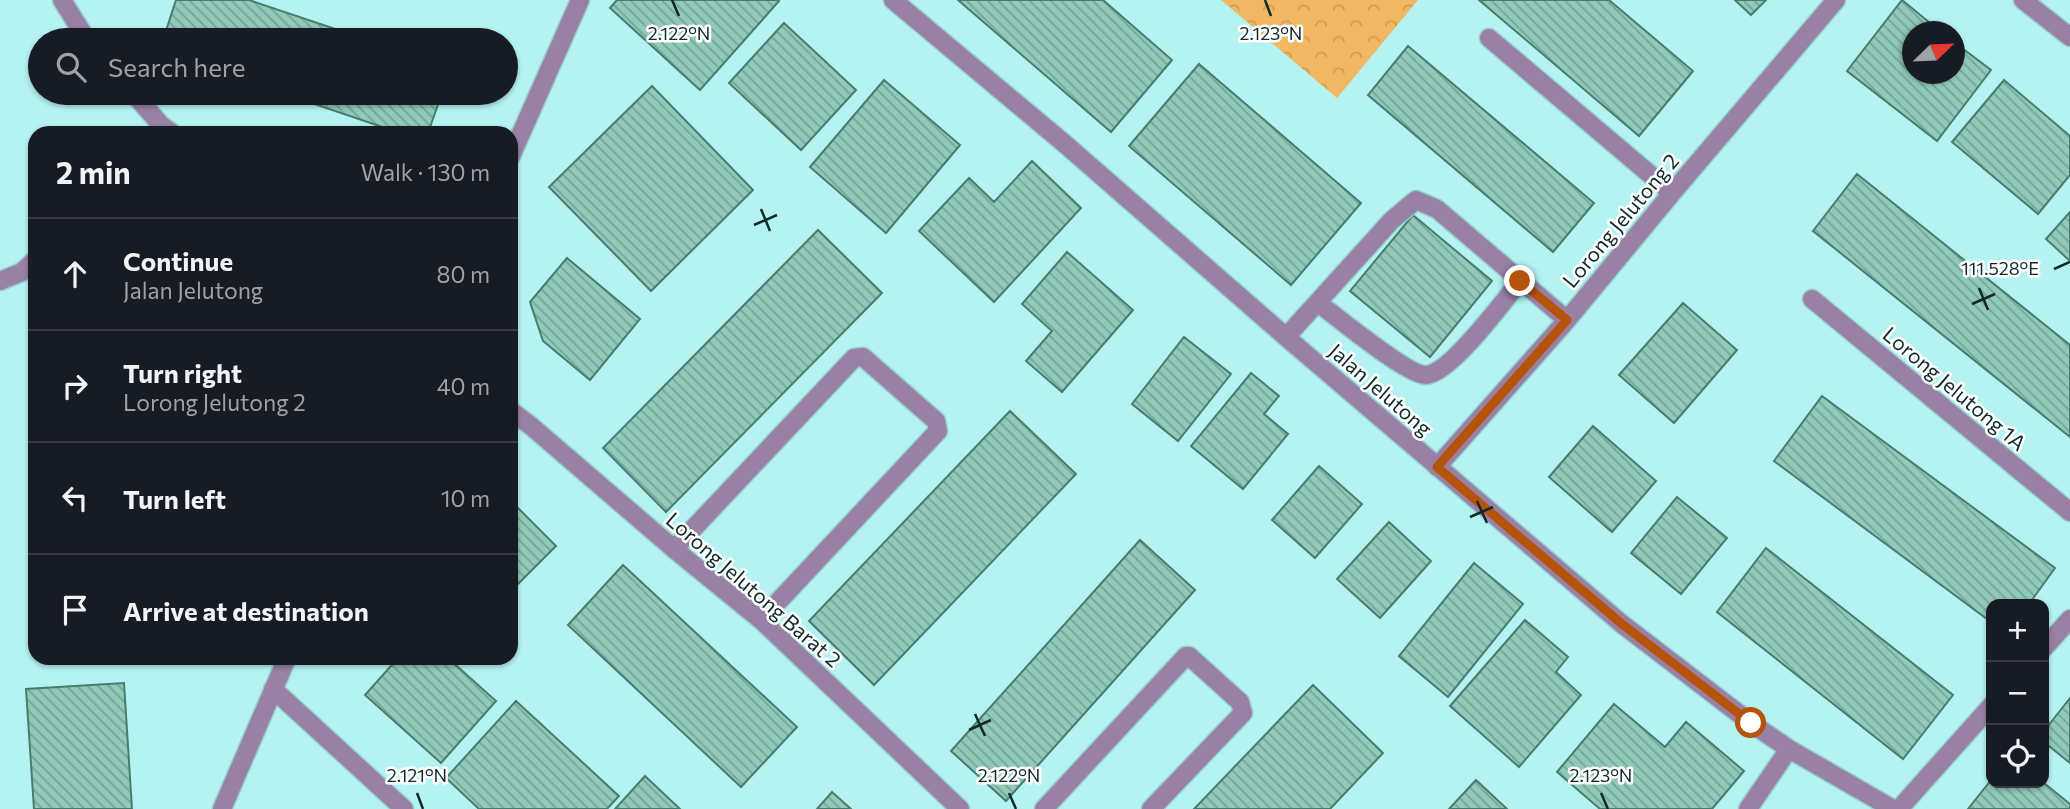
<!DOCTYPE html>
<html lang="en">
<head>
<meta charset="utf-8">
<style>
	:root { --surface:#171b24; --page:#242831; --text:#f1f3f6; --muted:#9ea1a6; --line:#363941 }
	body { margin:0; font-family:Commissioner,sans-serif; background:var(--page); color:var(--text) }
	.controls { position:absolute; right:21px; bottom:21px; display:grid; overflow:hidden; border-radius:14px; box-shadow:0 2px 5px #0004 }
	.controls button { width:63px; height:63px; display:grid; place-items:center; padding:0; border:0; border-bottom:2px solid var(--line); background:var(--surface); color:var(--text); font:35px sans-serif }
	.compass { position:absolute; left:1902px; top:21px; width:63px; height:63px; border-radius:50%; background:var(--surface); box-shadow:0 2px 5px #0004; rotate:67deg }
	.stop { position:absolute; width:21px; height:21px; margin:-16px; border:5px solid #b45309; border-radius:50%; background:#fff }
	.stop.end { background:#b45309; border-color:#fff; box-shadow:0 2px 7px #0008 }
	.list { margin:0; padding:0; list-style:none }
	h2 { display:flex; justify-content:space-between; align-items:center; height:91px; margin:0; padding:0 28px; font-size:30px }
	h2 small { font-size:23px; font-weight:400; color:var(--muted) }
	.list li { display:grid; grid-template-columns:46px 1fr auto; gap:21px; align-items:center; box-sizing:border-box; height:112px; padding:0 28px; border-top:2px solid var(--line) }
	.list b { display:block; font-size:26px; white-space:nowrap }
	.list p { margin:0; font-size:23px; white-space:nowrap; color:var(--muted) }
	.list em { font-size:23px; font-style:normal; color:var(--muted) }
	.icon { flex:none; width:38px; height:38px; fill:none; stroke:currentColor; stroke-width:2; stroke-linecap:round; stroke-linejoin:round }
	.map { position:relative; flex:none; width:2070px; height:809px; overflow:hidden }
	.search { position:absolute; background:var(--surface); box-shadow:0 2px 5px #0004; left:28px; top:28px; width:490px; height:77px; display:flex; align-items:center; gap:18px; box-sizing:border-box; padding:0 24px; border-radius:38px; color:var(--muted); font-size:26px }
	.panel { position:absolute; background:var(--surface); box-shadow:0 2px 5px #0004; left:28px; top:126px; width:490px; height:539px; border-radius:21px }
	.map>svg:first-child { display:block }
</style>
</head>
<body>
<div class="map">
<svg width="2070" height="809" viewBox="0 0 2070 809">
	<defs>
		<pattern id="forest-crowns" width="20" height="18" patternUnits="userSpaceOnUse" patternTransform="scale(1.75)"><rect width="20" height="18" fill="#f1b762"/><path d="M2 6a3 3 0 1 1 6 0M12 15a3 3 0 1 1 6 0" fill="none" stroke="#ce9e55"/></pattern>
		<pattern id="building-back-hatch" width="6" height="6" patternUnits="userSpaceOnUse" patternTransform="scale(1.75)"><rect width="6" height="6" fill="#91cab9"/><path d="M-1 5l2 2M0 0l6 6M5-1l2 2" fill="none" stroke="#75a497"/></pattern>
	</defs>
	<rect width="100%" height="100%" fill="#b4f3f2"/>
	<!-- forest -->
	<path fill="url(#forest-crowns)" d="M1221,0H1418L1337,98Z"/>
	<!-- building -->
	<path fill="url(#building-back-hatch)" stroke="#477d6f" stroke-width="2" d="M176,0H249L368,40H163Z
		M617,0H778L779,1L700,90L610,8Z
		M958,0H1103L1172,60L1111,132Z
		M1479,0H1609L1693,71L1639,136Z
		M1735,0H1766L1751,15Z
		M1902,0L1941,32H1912V74H1954V42L1991,70L1937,141L1847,71Z
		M784,23L856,90L801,150L729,83Z
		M1408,46L1594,203L1553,252L1368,95Z
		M1199,64L1361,203L1291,285L1129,146Z
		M884,80L960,145L886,233L810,167Z
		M2004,80L2070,136V175L2038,214L1952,142Z
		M652,86L753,190L651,291L549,187Z
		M282,93H442L428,133H400Z
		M1032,161L1081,208L994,302L919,231L969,178L994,202Z
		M1857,174L2070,345V437L1813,231Z
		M2070,212V261L2046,239Z
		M1413,215L1492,281L1430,357L1350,291Z
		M818,230L882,293L666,512L603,448Z
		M1067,252L1133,310L1062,392L1026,361L1052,331L1022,304Z
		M567,258L640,319L590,380L543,341L530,302Z
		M1683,303L1737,350L1674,423L1619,375Z
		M1184,337L1231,374L1178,441L1132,404Z
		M1251,373L1279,396L1264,414L1288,434L1243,489L1191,446Z
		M1822,396L2055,568L2029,604H1991V622L1774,461Z
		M1010,411L1076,474L874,685L809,621Z
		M1593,426L1656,481L1612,532L1549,477Z
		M1319,466L1362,504L1315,558L1272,520Z
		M1677,497L1727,538L1681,594L1631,553Z
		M511,501L556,546L511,591Z
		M1389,522L1431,561L1380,618L1337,579Z
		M1140,540L1195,590L1006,801L951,751Z
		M1766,548L1953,695L1903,759L1717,612Z
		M1474,563L1523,604L1448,697L1399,656Z
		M623,565L797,727L741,787L568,625Z
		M1525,620L1568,657L1556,672L1581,695L1519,767L1450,706Z
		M398,658H448L496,701L441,763L365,695Z
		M124,683L132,809H34L26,689Z
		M1313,685L1383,753L1330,809H1194Z
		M2070,698V763L2044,742V731Z
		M516,701L619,796L607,809H479L446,778Z
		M1614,704L1665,747L1686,722L1744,771L1712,809H1600L1557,772Z
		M645,776L680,809H615Z
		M1476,780L1507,809H1449Z
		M1991,780V783H2044L2070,804V809H1968Z
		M832,792L851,809H817Z"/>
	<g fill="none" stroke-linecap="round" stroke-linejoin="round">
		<defs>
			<path id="minor" d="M62,0L87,40
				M893,0L1065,144L1286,337L1622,624L1751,723L1789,749L1893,809
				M2023,0L2070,37
				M1489,38L1672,193
				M133,93L161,125L172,133
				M511,156L580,0
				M0,281L22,272L35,260
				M1812,299L2070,512
				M1318,303C1336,316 1408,376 1426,375C1450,374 1503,302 1520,281
				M1286,337L1392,220L1416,200L1437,209L1567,320
				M511,411L531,426L674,549L761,620L960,809
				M1437,467L1567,320L1672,193L1836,0
				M674,549L854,358L863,357L936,421L938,431L761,620
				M2044,648L2070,619
				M273,689L404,809
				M222,809L287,658
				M1044,809L1186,656H1189L1240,702L1243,713L1151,809
				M1748,809L1789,749
				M1899,809L1991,706"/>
		</defs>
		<!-- minor casing -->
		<use href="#minor" stroke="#96cfce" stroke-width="21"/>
		<!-- minor -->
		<use href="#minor" stroke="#9980a5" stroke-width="18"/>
	</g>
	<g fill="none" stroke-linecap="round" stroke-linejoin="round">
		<!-- route -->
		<path stroke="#b45309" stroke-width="9" d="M1520,281L1567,320L1437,467L1622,624L1751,723"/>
	</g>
	<!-- ticks -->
	<path fill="none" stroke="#102a2a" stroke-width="2.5" d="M672,0L679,16M1265,0L1271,16M761,209L770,231M754,225L777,215M2054,269L2070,262M1979,288L1988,310M1972,304L1995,294M1477,501L1487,523M1470,517L1493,507M975,714L985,736M969,730L991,720M417,793L423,809M1009,793L1016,809M1601,793L1608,809"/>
	<g text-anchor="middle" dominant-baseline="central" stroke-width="5" stroke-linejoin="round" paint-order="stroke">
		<!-- street labels -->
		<g font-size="21" fill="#102a2a" stroke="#fff">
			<text transform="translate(1620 220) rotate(-50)">Lorong Jelutong 2</text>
			<text transform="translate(1955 388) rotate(40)">Lorong Jelutong 1A</text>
			<text transform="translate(1381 389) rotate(41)">Jalan Jelutong</text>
			<text transform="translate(754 589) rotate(41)">Lorong Jelutong Barat 2</text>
		</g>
	</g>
	<g font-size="18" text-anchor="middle" fill="#102a2a" stroke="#fff" stroke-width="5" stroke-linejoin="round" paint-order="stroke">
		<text x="679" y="40">2.122°N</text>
		<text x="1271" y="40">2.123°N</text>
		<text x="2000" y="275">111.528°E</text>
		<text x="417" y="782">2.121°N</text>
		<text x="1009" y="782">2.122°N</text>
		<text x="1601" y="782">2.123°N</text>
	</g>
</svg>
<div class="controls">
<button>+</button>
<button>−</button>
<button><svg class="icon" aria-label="locate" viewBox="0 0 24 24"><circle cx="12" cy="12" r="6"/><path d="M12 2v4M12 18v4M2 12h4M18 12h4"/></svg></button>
</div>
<svg class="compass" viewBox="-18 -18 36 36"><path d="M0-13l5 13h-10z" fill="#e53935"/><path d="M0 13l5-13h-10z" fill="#9ea1a6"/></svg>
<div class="stop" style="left:1751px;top:723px"></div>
<div class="stop end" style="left:1520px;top:281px"></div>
<div class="search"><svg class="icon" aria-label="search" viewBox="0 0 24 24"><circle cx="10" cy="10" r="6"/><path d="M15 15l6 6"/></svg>Search here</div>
<section class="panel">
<h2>2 min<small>Walk · 130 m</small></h2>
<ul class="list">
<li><svg class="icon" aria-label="ahead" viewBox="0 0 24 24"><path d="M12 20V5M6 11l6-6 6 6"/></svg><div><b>Continue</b><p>Jalan Jelutong</p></div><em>80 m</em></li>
<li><svg class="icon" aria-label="right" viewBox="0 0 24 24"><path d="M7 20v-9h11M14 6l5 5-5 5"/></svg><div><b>Turn right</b><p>Lorong Jelutong 2</p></div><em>40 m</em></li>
<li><svg class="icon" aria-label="left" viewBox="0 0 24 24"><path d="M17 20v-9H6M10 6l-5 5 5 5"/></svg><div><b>Turn left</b></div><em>10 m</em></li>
<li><svg class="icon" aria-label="arrive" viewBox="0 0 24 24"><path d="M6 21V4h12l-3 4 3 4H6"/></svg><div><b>Arrive at destination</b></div></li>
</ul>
</section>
</div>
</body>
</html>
